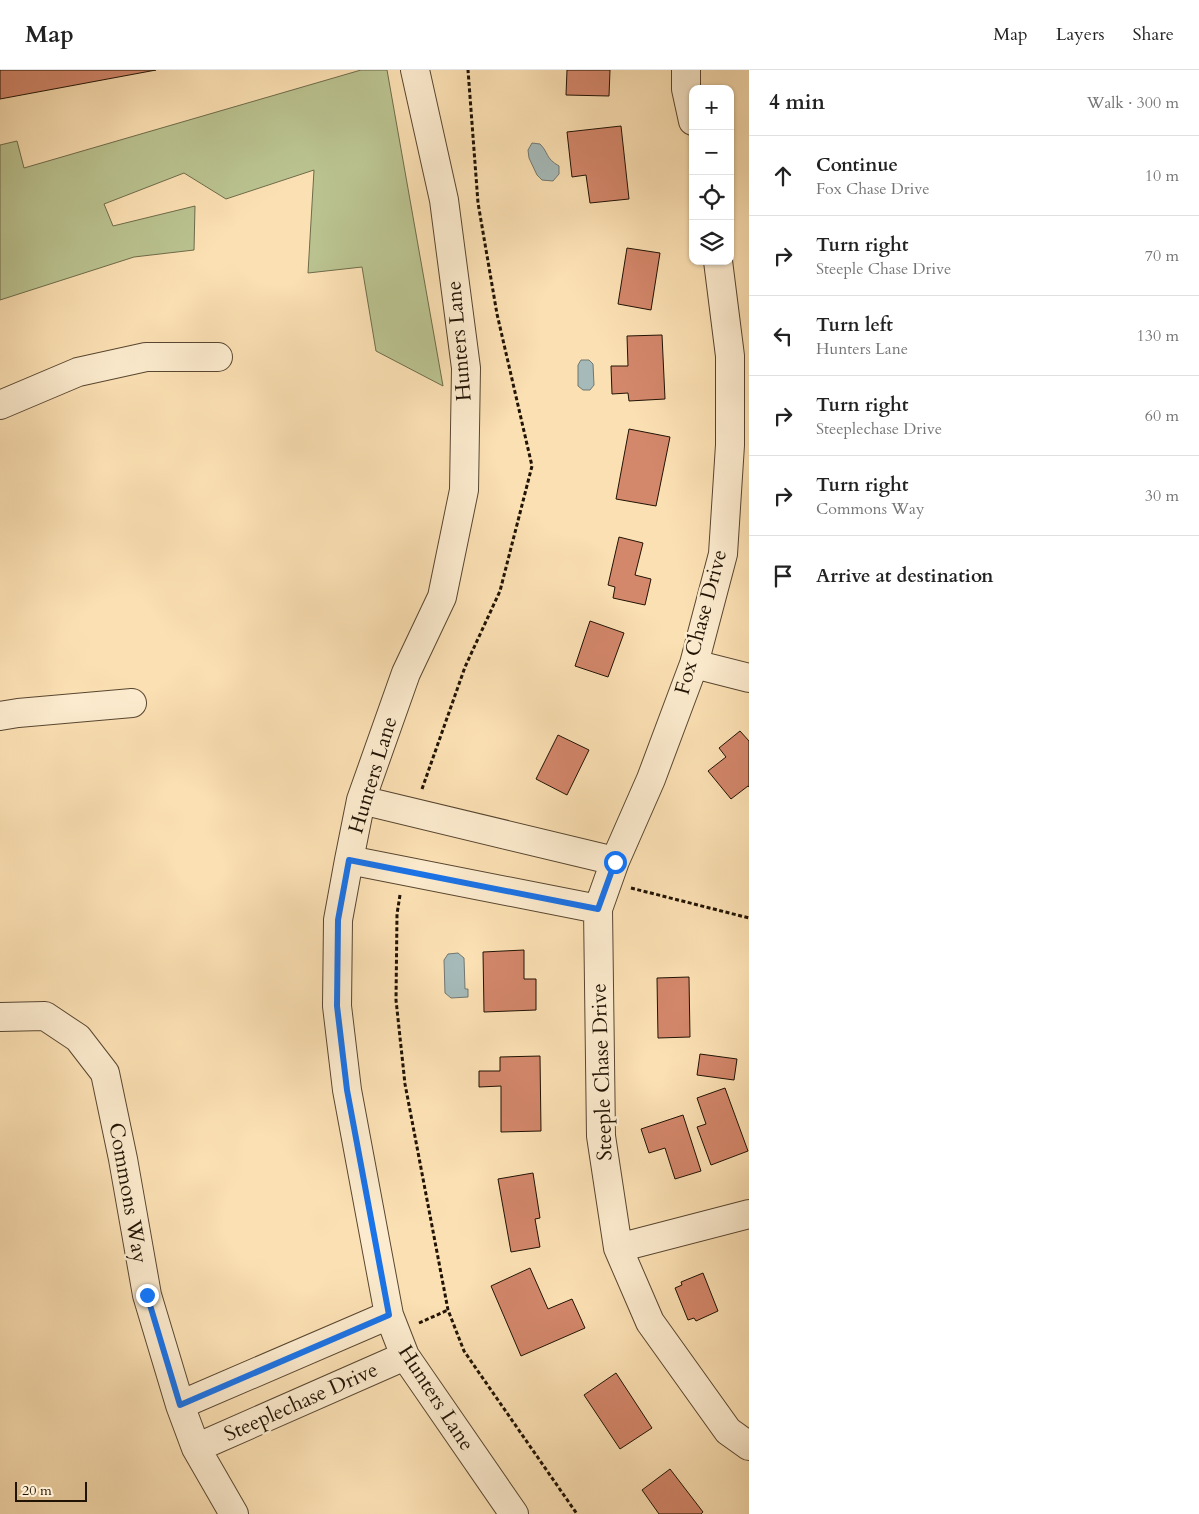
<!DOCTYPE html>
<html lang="en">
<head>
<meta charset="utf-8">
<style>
	:root { --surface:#fff; --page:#f6f6f6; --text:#222; --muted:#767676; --line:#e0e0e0 }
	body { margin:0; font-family:Cardo,serif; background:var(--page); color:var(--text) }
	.controls { position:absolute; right:15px; top:15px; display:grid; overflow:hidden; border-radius:10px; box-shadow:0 1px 4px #0004 }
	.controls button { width:45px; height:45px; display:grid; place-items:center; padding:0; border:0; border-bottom:1px solid var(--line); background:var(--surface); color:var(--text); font:25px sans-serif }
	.scale { position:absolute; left:15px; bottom:12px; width:72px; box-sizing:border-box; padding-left:5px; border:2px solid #211304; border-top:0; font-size:14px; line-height:18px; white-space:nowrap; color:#211304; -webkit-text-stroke:4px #fcebce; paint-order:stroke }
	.stop { position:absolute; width:15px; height:15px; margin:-11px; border:4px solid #1a73e8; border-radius:50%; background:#fff }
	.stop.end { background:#1a73e8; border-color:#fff; box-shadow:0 1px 5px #0008 }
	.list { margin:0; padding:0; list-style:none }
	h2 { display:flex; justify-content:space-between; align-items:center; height:65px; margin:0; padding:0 20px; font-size:21px }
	h2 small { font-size:16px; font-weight:400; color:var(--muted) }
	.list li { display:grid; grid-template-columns:32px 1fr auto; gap:15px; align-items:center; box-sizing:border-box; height:80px; padding:0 20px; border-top:1px solid var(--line) }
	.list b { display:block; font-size:19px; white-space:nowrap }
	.list p { margin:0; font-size:16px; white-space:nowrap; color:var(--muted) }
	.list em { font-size:16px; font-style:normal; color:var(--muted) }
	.icon { flex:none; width:28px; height:28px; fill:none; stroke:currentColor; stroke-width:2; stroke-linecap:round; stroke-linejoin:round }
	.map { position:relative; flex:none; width:749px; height:1444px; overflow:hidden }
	header { display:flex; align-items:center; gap:30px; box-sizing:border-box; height:70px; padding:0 25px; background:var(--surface); border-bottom:1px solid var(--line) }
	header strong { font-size:24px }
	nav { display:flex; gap:28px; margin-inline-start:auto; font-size:18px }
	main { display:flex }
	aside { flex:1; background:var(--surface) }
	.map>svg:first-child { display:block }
</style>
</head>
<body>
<header>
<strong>Map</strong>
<nav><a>Map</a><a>Layers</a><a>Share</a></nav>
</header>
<main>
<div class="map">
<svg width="749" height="1444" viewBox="0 0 749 1444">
	<rect width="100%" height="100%" fill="#fbe0b3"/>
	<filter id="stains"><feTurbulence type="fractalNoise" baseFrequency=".004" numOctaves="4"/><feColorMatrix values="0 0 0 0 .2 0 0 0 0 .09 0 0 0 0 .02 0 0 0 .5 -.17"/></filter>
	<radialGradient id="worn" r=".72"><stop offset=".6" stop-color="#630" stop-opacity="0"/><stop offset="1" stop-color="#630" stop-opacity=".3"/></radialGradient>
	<!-- green -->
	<path fill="#bac390" stroke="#6e6b4a" d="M361,0H387L443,316L376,281L362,197L308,203L314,100L226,129L184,103L104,134L113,156L195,136L194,180L134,187L0,230V75L17,71L24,98Z"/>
	<!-- water -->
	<path fill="#a5bab9" stroke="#707771" d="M532,73L540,74C549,83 545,88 559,96V104L553,111L542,110L537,105L529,88L528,80Z
		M581,290H589L593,294L594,315L590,320H583L578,316V295Z
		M458,883L464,888L465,919H468V927L451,928L445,923L444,890L448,884Z"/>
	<!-- building -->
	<path fill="#d3876b" stroke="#211304" d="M0,0H156L0,29Z
		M567,0H610L609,26L566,25Z
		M621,56L629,129L590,133L586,105L572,107L567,62Z
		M627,178L660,183L651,240L618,234Z
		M662,265L665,329L629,331L628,323L612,324L611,296H628L627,266Z
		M629,359L670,367L656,436L616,429Z
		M619,467L643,473L635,505L651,509L645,535L613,528L615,517L608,515Z
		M590,551L624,563L608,607L575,596Z
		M740,661L749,671V717L748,716L731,729L708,701L726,687L719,678Z
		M558,665L589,680L567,725L536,709Z
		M524,880V909H536V940L484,942L483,882Z
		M689,907L690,967L658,968L657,908Z
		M700,984L737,989L734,1010L697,1005Z
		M540,986L541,1061L501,1062V1016L479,1017V1001H500V987Z
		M725,1018L748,1081L711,1095L697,1057L706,1054L697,1028Z
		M683,1045L701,1101L675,1109L665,1078L649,1083L641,1059Z
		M533,1103L540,1148L535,1149L540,1177L511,1182L498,1109Z
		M530,1198L548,1239L572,1229L585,1258L521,1286L491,1216Z
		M703,1203L718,1241L696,1251L694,1248L688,1250L675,1218L682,1215L681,1212Z
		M616,1303L652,1358L620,1379L584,1325Z
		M670,1399L703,1442L701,1444H659L642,1420Z"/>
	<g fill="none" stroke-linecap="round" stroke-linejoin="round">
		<defs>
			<path id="minor" d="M415,0L444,130L466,298L464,420L442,527L406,603L361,730L349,790L338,850L337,936L347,1020L389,1245L405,1286L514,1444
				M686,0V19L693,51
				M718,191L730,286V375L723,484L694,594L651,709L615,791L598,839L601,1066L618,1178L650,1252L728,1361L749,1376
				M0,335L78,302L146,287H218
				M694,594L749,608
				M0,646L18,643L132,633
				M361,730L615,791
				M349,790L598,839
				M0,947L45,946L78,968L105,1003L123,1089L147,1225L180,1335L196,1378L234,1444
				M618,1178L749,1144
				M180,1335L389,1245
				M196,1378L405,1286"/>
		</defs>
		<!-- minor casing -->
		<use href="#minor" stroke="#584630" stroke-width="30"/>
		<!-- path -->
		<path stroke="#211304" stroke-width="3" stroke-dasharray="4 2.5" stroke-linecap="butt" d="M422,719L465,597L500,521L532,396L497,244L478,133L468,0
			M631,818L749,848
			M400,825L397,844L396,930L405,1014L448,1240L464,1281L577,1444
			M419,1253L448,1240"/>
		<!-- minor -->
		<use href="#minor" stroke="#fcebce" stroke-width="28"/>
	</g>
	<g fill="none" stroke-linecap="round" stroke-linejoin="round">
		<!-- route -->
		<path stroke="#1a73e8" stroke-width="6" d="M147,1225L180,1335L389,1245L347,1020L337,936L338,850L349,790L598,839L615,792"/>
	</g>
	<g text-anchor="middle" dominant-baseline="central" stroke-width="5" stroke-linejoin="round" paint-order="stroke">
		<!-- street labels -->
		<g font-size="21" fill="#211304" stroke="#fcebce">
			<text transform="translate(459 271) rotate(-95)">Hunters Lane</text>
			<text transform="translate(701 552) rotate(-75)">Fox Chase Drive</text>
			<text transform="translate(373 705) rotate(-73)">Hunters Lane</text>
			<text transform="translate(602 1002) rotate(-92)">Steeple Chase Drive</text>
			<text transform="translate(128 1123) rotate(80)">Commons Way</text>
			<text transform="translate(436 1328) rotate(57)">Hunters Lane</text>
			<text transform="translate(301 1332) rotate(-24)">Steeplechase Drive</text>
		</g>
	</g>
	<rect width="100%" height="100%" filter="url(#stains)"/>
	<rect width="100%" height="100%" fill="url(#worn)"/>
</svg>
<div class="controls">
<button>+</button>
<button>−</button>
<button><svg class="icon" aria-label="locate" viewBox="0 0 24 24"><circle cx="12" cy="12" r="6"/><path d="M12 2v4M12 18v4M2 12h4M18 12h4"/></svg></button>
<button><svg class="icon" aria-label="layers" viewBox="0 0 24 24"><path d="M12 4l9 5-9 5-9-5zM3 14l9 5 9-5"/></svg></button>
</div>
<div class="scale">20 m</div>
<div class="stop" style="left:615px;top:792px"></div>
<div class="stop end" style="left:147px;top:1225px"></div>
</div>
<aside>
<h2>4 min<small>Walk · 300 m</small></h2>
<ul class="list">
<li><svg class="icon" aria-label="ahead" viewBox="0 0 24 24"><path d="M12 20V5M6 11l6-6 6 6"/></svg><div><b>Continue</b><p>Fox Chase Drive</p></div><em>10 m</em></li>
<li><svg class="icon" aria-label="right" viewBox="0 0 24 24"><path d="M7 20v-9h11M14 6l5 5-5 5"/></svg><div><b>Turn right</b><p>Steeple Chase Drive</p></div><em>70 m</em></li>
<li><svg class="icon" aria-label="left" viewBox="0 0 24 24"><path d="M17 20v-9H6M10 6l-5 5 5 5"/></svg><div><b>Turn left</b><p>Hunters Lane</p></div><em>130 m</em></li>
<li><svg class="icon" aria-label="right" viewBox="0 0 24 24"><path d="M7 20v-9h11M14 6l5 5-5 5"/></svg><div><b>Turn right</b><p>Steeplechase Drive</p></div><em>60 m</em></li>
<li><svg class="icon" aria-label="right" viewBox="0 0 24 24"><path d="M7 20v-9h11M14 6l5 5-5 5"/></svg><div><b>Turn right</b><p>Commons Way</p></div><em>30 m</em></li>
<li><svg class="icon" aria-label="arrive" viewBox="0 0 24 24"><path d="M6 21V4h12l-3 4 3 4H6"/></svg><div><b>Arrive at destination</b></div></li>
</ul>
</aside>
</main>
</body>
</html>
